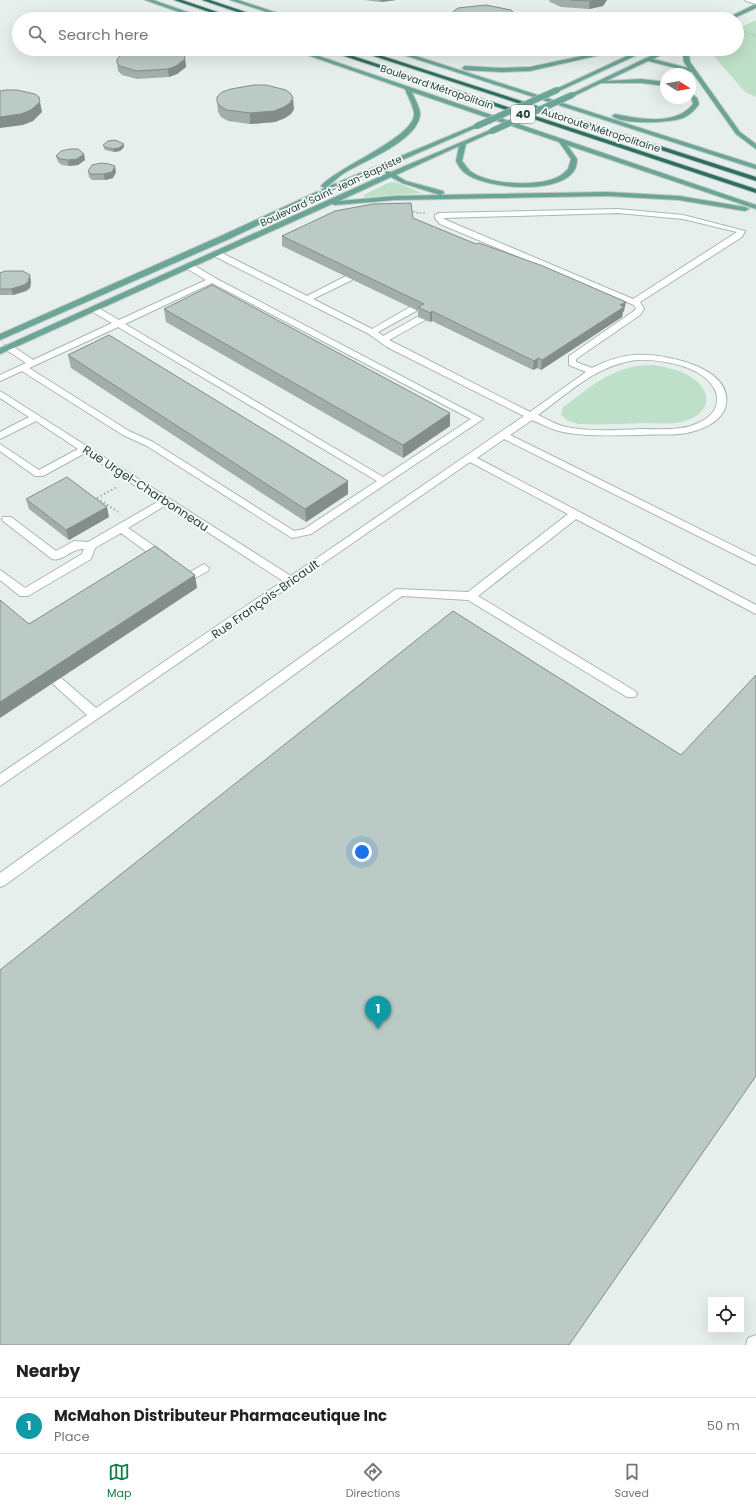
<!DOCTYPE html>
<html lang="en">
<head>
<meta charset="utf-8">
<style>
	:root { --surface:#fff; --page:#f6f6f6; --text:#222; --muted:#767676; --line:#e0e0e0; --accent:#0b8043 }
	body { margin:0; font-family:Poppins,sans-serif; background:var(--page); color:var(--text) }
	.controls { position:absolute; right:12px; bottom:12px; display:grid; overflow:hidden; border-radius:0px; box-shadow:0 4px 16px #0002 }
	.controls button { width:36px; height:36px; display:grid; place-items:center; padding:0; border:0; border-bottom:1px solid var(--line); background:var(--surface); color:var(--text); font:20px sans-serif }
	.compass { position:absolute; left:660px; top:68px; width:36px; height:36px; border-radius:50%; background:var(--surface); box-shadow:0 4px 16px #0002; rotate:101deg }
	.you { position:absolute; left:362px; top:852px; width:14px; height:14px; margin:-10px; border:3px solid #fff; border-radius:50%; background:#1a73e8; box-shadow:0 0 0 6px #1a73e833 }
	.badge { display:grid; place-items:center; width:26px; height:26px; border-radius:50%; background:var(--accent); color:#fff; font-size:13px; font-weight:700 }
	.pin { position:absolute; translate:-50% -33px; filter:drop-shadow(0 1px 2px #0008) }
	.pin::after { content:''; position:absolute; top:21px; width:14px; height:12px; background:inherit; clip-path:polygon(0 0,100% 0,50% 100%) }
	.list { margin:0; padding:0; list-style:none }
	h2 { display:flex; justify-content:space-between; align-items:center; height:52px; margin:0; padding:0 16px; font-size:17px }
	h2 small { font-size:13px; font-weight:400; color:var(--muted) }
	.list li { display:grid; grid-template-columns:26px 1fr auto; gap:12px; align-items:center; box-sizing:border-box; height:56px; padding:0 16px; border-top:1px solid var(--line) }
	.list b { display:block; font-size:15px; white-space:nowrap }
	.list p { margin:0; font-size:13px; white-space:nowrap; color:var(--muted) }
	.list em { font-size:13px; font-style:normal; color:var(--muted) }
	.icon { flex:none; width:22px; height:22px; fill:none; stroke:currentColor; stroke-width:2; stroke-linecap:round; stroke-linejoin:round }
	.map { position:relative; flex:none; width:756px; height:1345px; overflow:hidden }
	.search { position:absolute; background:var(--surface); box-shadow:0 4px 16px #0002; left:12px; right:12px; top:12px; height:44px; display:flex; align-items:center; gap:10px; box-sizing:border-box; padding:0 14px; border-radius:22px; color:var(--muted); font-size:15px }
	.sheet { height:108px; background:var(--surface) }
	nav { display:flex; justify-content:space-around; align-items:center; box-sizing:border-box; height:56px; border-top:1px solid var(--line); background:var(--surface); font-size:11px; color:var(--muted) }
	nav a { display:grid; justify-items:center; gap:2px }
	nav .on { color:var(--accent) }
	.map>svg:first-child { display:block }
</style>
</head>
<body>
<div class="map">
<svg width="756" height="1345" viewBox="0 0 756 1345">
	<rect width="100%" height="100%" fill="#e6efeb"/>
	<!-- green -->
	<path fill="#bfe0c8" d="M756,20V97L745,92L712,54L713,49H737V29Z
		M395,182L422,193L365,197L364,195L388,183Z
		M654,365C665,367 676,369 686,374C712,388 715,411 685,421C672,425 657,423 643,423C622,424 600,425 579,424L568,421L561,415L563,407C594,385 614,364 654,365Z"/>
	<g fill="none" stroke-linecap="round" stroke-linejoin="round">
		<defs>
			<path id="minor" d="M745,0H756V4L746,1Z
				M618,209L683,215L745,231L742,237L640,302L644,309L640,315L576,359V362L592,368C606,361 619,356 635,355C661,353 732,366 726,404C723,423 697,432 680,434C668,435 654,434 641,435C615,435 589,437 563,432C552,430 542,424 532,420L510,435L756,557V565L504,439L477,458L756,605V614L576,519L478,596L635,691L637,694L635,697H627L468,600L402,596L5,885L0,887V873L396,589L468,592L568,514L470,462L0,786V774L87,715L53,684L51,681L53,678H61L96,708L283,581L166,505L128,528L167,555L168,558L167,561H159L121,533L95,548L91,559L28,596H20L0,580V570L25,588L82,554L84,549C71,548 63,562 52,559L3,521L2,519L3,517H11L56,551L74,541L88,542L159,501L85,453L43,476H35L0,451V444L39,470L78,449L36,421L0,439V432L29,417L0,398V391L291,576L524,416L387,347L369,334L214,256V252H220L307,296L346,276H352V280L313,299L372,329L410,307H416V311L378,332L383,336L419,316H425V320L389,340L530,412L586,372L569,365V356L634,311L636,309L634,305L440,224L435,218V215L439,213ZM618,213L683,219L737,232L633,299L446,220L443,218ZM636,360C660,359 705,365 716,392C718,399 717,407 713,412C706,421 692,427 681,428C668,430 654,429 641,429C616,430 591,432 566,427C556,425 547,419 538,415C568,393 597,365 636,360Z
				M186,264H192L215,278L483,419L311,534L292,538L147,446L123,435L22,371L0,381V375L26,363L5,349V345H11L33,360L112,323L91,311V307H97L119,320L206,280L186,268ZM212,283L471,419L383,477L125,324ZM118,327L377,481L304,529L294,531L153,442L129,431L29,368Z
				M204,564L209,568L208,571L190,581L177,571L182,567L190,572Z
				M756,1335V1345H746L748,1338Z"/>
			<path id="major" d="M145,0H153L207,19H199Z
				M230,0H238L296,19H288Z
				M756,4V8L732,19H725Z
				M290,49H298L756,205V209L567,145L577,159C577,163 576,168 574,171C558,195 485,189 465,173C461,170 458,165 456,161L459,146L396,175L406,181L443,191L444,193L440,195L607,192L679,196L745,207L749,209L745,211L679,200L607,196L395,200L335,205L332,204L0,354V348L386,174L385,171L391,172L490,130L495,131L466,144L462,161C465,164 467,168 470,171C489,185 537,187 558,177C562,175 565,172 568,169L571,159L559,142L412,92C414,98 421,109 420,115C417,141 366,160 346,172C339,176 333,182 327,187L475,125L480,126L315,198L229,239L0,340V334L223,235L325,188L321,186C337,167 416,137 414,113C413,105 408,97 405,89ZM391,177L402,183L440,195L395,196L339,201Z
				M385,49H394L756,165V169Z
				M615,49H626L530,71L501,72L465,70L462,68L465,66L501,68L530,67Z
				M642,49H650L559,91L554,90Z
				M665,49H673L653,59L688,68L684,62L682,49H688L690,62L740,132L756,144V149L736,134L692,72L648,61L606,81L641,79L666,82V86L641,83H601L574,96L569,95Z
				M690,92L697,98L699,104C695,110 690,115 683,118C669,123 624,125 612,116L615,114C639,119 676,126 693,104Z"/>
			<path id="highway" d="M174,0H182L238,19H230Z
				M202,0H210L266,19H258Z
				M323,49H332L756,189V193Z
				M352,49H361L756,177V181Z"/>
		</defs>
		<!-- minor casing -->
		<use href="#minor" stroke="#a8b8b2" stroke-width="2"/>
		<!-- major casing -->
		<use href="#major" stroke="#c2cac8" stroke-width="2"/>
		<!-- highway casing -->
		<use href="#highway" stroke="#c2cac8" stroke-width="2"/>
		<!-- path-far2 -->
		<path stroke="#86b3a5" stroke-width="1" stroke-dasharray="1 1.5" stroke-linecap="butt" d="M739,28L756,37"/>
		<!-- path-far1 -->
		<path stroke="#86b3a5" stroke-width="1.5" stroke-dasharray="1.5 2" stroke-linecap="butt" d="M414,211L415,213H425"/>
		<!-- path -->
		<path stroke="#86b3a5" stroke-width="2" stroke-dasharray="1.5 2.5" stroke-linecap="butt" d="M97,498L118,512
			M97,498L117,487"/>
		<!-- minor -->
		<use href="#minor" fill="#fff" fill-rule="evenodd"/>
		<!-- major -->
		<use href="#major" fill="#6aa596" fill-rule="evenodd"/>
		<!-- highway -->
		<use href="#highway" fill="#2f6f62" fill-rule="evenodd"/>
		<defs>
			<path id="major-bridge" d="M477,126L557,90
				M492,131L572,95"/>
		</defs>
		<!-- major-bridge casing -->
		<use href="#major-bridge" stroke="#c2cac8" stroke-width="7" stroke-linecap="butt"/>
		<!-- major-bridge -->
		<use href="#major-bridge" stroke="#6aa596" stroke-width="6"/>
	</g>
	<!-- wall -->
	<path fill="#a1aea9" d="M364,0H396L381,2Z
		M549,0H607L603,6L589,9L561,7L550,2Z
		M185,59L186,67L177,74L169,77L137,79L122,75L118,71L117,63Z
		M217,102L294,109L291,114L285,118L275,122L250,124L228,121L221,117L218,112Z
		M124,144V147L120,151L114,152L105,150L104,148L103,145Z
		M84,154L85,160L78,165L69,166L62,165L58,162L56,156Z
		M88,171L116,172L113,178L105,180H92L89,177Z
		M413,218L624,311L623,312L622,317L541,370L537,368L533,370L432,321L430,322L418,317V311L282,246V236Z
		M0,273L31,282L30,288L26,291L13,295H0Z
		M164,309L450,426L403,458L166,322Z
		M68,355L348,481V494L306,522L71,368Z
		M26,499L109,517L69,540L29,509Z"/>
	<!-- shaded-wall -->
	<path fill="#838d89" d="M381,0H396L381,2Z
		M596,0H607L603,6L589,9L590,1Z
		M185,59L186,67L177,74L169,77L168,69Z
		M39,97L42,112L33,121L23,125L0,128V117Z
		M293,98L294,109L291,114L285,118L275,122L250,124V113Z
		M124,144V147L120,151L114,152L113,149Z
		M84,154L85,160L78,165L69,166L68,160Z
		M115,166L116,172L113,178L105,180L104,174Z
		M30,275L31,282L30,288L26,291L13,295L11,289Z
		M626,302L624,311L623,312L622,317L541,370L542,360L620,305Z
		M432,311V321L430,322V313Z
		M538,358L537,368L533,370L534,361Z
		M450,413V426L403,458V445Z
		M348,481V494L306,522L305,509Z
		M107,507L109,517L69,540L66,530Z
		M195,575L197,588L0,718V702Z"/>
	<!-- building -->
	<path fill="#bbcac4" stroke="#838d89" d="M570,0H596L590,1Z
		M486,5L511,10L515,14L516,17L513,19H454L452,18L450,14L458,8Z
		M70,13L86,16L89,19H31L49,14Z
		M139,49H166L179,52L184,55L185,59L176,66L168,69L136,71L120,66L117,63V59L121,55Z
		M254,85H266L286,90L291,94L293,98L290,103L284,107L274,111L250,113L227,110L220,106L217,102V97L222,92L231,89Z
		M6,90H17L35,94L39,97L40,102L31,110L21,114L0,117V91Z
		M115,140L124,144L119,148L113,149L105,147L103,145L108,141Z
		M70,149H78L84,154L77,159L68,160L60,159L56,156L61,151Z
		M101,163L109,164L115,166L112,172L104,174H91L88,171L92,165Z
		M411,203L413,218L476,244L479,243L543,266L626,302L620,305L624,307L542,360L538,358L534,361L432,311L430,313L418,307L424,304L282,236L335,211L373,204Z
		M5,271H23L30,275L28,282L24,285L11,289H0V273Z
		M212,285L450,413L403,445L164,309Z
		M109,335L348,481L305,509L68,355Z
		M67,477L107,507L66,530L26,499Z
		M155,546L195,575L0,702V600L29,624Z
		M453,611L681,755L756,675V1076L569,1345H0V970Z"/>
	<g text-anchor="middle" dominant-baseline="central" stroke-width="3.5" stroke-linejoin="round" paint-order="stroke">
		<!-- far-street labels -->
		<g font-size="10" fill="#24423a" stroke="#f7fbf9">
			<text transform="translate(437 87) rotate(19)">Boulevard Métropolitain</text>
			<text transform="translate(601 130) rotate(18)">Autoroute Métropolitaine</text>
			<text transform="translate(331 191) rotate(-25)">Boulevard Saint-Jean-Baptiste</text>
		</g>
		<!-- shield labels -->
		<rect fill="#f7fbf9" stroke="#637a73" stroke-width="1" x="511" y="105" width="24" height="18" rx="3"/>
		<g font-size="11" font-weight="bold" fill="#24423a">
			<text x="523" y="114">40</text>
		</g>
		<!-- street labels -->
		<g font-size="12" fill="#24423a" stroke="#f7fbf9">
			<text transform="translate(146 488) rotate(33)">Rue Urgel-Charbonneau</text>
			<text transform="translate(265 599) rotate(-35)">Rue François-Bricault</text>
		</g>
	</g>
</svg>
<div class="controls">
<button><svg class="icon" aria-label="locate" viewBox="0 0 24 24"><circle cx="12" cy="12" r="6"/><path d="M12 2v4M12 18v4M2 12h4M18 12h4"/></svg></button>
</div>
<svg class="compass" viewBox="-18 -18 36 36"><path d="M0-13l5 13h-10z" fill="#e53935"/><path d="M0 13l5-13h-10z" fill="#767676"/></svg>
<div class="you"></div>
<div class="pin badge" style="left:378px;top:1029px;background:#0f9aa8">1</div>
<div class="search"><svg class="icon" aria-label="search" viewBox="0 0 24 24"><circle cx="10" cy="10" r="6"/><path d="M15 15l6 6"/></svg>Search here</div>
</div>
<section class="sheet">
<h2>Nearby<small></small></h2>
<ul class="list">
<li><span class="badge" style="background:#0f9aa8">1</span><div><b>McMahon Distributeur Pharmaceutique Inc</b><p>Place</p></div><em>50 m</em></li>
</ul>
</section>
<nav>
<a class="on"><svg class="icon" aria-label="map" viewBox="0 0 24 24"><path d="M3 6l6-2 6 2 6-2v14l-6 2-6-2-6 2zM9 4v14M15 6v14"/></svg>Map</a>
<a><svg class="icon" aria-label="directions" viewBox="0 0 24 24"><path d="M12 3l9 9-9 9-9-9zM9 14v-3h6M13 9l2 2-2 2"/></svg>Directions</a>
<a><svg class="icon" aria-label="saved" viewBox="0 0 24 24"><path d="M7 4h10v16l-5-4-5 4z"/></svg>Saved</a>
</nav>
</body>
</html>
